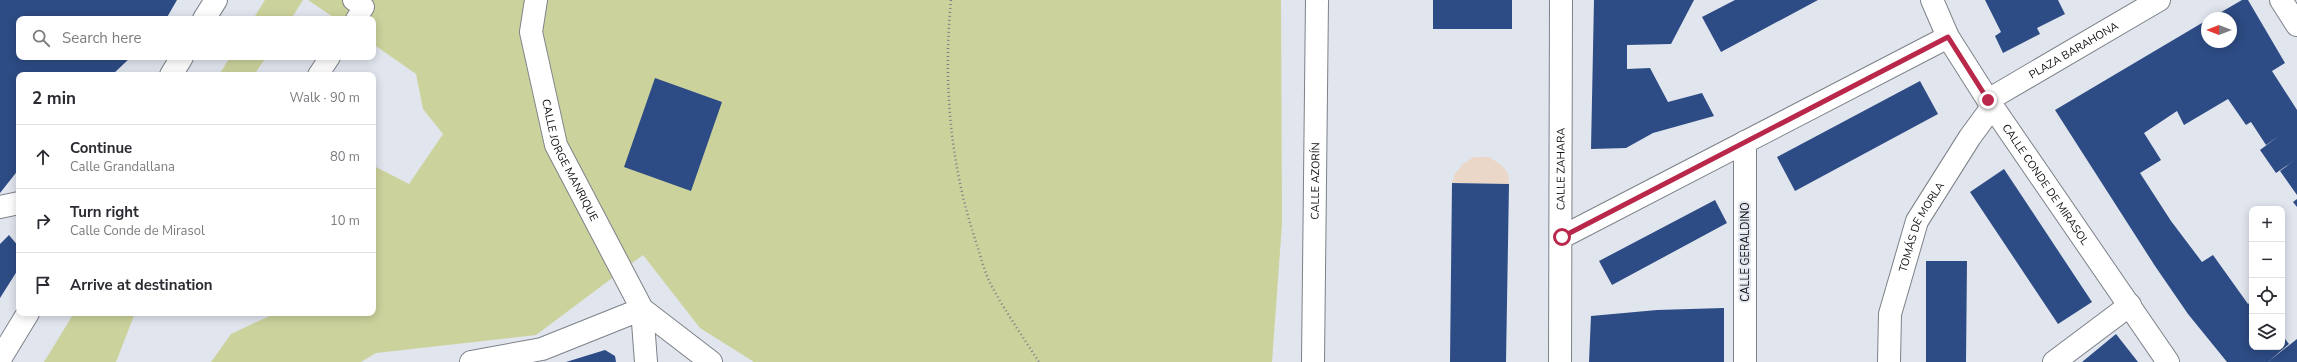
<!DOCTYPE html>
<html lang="en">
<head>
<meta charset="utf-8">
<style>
	:root { --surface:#fff; --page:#f2f2f3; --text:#2b2b33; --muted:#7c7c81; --line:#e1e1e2 }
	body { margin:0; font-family:"Nunito Sans",sans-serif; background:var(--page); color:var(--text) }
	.controls { position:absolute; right:12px; bottom:12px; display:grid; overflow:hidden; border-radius:8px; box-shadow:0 2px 10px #0003 }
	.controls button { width:36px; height:36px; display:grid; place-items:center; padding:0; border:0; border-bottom:1px solid var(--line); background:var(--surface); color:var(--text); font:20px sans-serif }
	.compass { position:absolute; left:2201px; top:12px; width:36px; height:36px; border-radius:50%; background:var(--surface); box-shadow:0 2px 10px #0003; rotate:270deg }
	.stop { position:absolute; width:12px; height:12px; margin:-9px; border:3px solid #b9284a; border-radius:50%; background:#fff }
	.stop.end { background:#b9284a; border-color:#fff; box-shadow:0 1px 4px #0008 }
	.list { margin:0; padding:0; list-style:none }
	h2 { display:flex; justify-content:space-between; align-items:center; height:52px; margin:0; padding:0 16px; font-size:17px }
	h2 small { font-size:13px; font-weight:400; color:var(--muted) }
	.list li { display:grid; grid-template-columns:26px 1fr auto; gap:12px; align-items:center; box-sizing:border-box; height:64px; padding:0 16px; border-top:1px solid var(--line) }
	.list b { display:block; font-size:15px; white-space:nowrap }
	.list p { margin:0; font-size:13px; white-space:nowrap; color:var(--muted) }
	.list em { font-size:13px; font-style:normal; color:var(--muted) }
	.icon { flex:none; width:22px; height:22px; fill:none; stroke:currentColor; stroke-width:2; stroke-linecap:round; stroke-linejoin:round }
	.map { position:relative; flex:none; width:2297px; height:362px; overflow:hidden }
	.search { position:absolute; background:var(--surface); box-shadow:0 2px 10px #0003; left:16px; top:16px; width:360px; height:44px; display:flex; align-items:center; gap:10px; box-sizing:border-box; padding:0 14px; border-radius:8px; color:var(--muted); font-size:15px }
	.panel { position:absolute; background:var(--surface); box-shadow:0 2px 10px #0003; left:16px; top:72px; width:360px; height:244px; border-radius:8px }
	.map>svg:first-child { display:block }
</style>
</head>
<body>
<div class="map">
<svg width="2297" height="362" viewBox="0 0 2297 362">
	<rect width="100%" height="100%" fill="#e0e5ee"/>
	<!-- commercial -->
	<path fill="#ead7c7" d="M1474,157H1489L1500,164L1508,173L1509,184L1452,183L1455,174L1463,164Z"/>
	<!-- green -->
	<path fill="#ccd29c" d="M265,0H303L291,19H253Z
		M308,0H1281L1282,224L1272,362H754L700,328L643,255L536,335L376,353L361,362H211L231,334L276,313H373V168L374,166L409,184L443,134L423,109L416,74L373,44V19H336Z
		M230,57H266L254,75H219Z
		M74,313H135L116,362H44Z"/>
	<!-- building -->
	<path fill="#2d4b84" d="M0,0H177L166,19H19V57H131L112,75H19V169L0,193Z
		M1433,0H1512V29H1433Z
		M1594,0H1694L1671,44L1627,45V69L1650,68L1668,102L1702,93L1714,116L1653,133L1626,148L1591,149Z
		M1735,0H1818L1721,52L1702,17Z
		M1985,0H2058L2065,14L2037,28L2040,34L2003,53L1995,36L2001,32Z
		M2242,0H2248L2285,63L2272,71L2297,110V195L2280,171L2295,160L2276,173L2260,150L2280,135L2266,145L2251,122L2246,125L2228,99L2184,125L2177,111L2144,133L2161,160L2140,173L2171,221L2202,262L2213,255L2248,304L2252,301V347H2282V335L2289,344L2269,361L2297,339V362H2227L2188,314L2155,266L2055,110L2207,20V42H2231V18H2211Z
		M655,78L722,102L691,191L624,167Z
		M1920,81L1938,114L1795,191L1777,157Z
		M2004,169L2092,302L2058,324L1970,192Z
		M1452,183L1509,184L1506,362H1450Z
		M2297,199V207L2293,202Z
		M1715,200L1727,223L1612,285L1599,261Z
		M9,235L19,247V268L0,298V244Z
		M1926,261H1967L1966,362H1926Z
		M1724,308V362H1589L1591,316L1657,310Z
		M2116,334L2138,362H2082Z
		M605,350L615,356L616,362H566Z"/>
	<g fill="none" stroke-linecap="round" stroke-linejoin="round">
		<defs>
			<path id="service" d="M353,0L364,7L356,19
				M318,75L330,57"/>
			<g id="minor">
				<path id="s1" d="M536,0L531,32L556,145L642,309L711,362"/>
				<path id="s2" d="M1932,0L1948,37L1988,100L2168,362"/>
				<path d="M2281,0L2297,25"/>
				<path id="s3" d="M1988,100L2159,0"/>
				<path d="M1745,142V362"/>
				<path d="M0,207L19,203"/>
				<path d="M1562,237L1948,37"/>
				<path d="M471,362L542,349L642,309L646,362"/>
				<path id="s4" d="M1560,362L1561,0"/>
				<path id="s5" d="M1889,362L1890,314L1917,221L1970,137L1992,107"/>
				<path d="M2054,362L2130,305"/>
			</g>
			<g id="tertiary">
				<path id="s6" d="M1313,362L1317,0"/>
			</g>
			<path id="secondary" d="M204,19L216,0
				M171,75L182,57
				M0,359L28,313"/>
		</defs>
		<!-- service casing -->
		<use href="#service" stroke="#7d8289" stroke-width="22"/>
		<!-- minor casing -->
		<use href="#minor" stroke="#7d8289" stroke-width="24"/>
		<!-- tertiary casing -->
		<use href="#tertiary" stroke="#7d8289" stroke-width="24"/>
		<!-- secondary casing -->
		<use href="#secondary" stroke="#7d8289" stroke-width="24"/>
		<!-- path -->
		<path stroke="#7b7f85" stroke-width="2.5" stroke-dasharray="1 3" stroke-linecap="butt" d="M951,0C943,83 950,166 977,245C981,258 985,273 991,285C1005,311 1023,337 1039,362"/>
		<!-- service -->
		<use href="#service" stroke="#fff" stroke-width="20"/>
		<!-- minor -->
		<use href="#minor" stroke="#fff" stroke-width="22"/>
		<!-- tertiary -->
		<use href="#tertiary" stroke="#fff" stroke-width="22"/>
		<!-- secondary -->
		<use href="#secondary" stroke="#fff" stroke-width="22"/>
	</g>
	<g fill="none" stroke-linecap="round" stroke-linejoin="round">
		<!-- route -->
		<path stroke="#b9284a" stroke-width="5" d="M1562,237L1948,37L1988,100"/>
	</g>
	<g text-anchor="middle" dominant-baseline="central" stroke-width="4" stroke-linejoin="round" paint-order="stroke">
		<!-- street labels -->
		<g font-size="11" fill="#0f1114" stroke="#e0e5ee">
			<text stroke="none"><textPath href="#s3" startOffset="99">PLAZA BARAHONA</textPath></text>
			<text stroke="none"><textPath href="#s1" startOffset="167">CALLE JORGE MANRIQUE</textPath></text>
			<text stroke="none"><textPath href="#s4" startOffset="193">CALLE ZAHARA</textPath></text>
			<text stroke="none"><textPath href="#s6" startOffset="181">CALLE AZORÍN</textPath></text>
			<text stroke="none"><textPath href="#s2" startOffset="217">CALLE CONDE DE MIRASOL</textPath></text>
			<text stroke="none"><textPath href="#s5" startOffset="141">TOMÁS DE MORLA</textPath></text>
			<text transform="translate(1745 252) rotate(-90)">CALLE GERALDINO</text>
		</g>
	</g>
</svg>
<div class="controls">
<button>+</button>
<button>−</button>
<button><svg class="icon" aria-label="locate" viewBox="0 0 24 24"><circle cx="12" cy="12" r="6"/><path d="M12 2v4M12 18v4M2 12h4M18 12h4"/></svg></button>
<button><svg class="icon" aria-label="layers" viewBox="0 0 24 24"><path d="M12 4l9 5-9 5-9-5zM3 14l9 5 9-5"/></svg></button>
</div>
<svg class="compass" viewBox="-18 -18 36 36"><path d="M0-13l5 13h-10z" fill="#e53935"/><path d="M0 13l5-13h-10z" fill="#7c7c81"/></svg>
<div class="stop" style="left:1562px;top:237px"></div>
<div class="stop end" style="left:1988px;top:100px"></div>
<div class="search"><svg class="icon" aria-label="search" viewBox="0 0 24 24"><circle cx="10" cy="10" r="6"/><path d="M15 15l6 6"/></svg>Search here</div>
<section class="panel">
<h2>2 min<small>Walk · 90 m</small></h2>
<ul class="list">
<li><svg class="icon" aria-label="ahead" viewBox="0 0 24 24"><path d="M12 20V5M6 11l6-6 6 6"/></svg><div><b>Continue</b><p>Calle Grandallana</p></div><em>80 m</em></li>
<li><svg class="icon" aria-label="right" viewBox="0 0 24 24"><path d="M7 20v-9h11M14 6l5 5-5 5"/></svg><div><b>Turn right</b><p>Calle Conde de Mirasol</p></div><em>10 m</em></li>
<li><svg class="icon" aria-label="arrive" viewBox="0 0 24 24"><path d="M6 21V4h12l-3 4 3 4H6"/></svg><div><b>Arrive at destination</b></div></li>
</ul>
</section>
</div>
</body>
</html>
